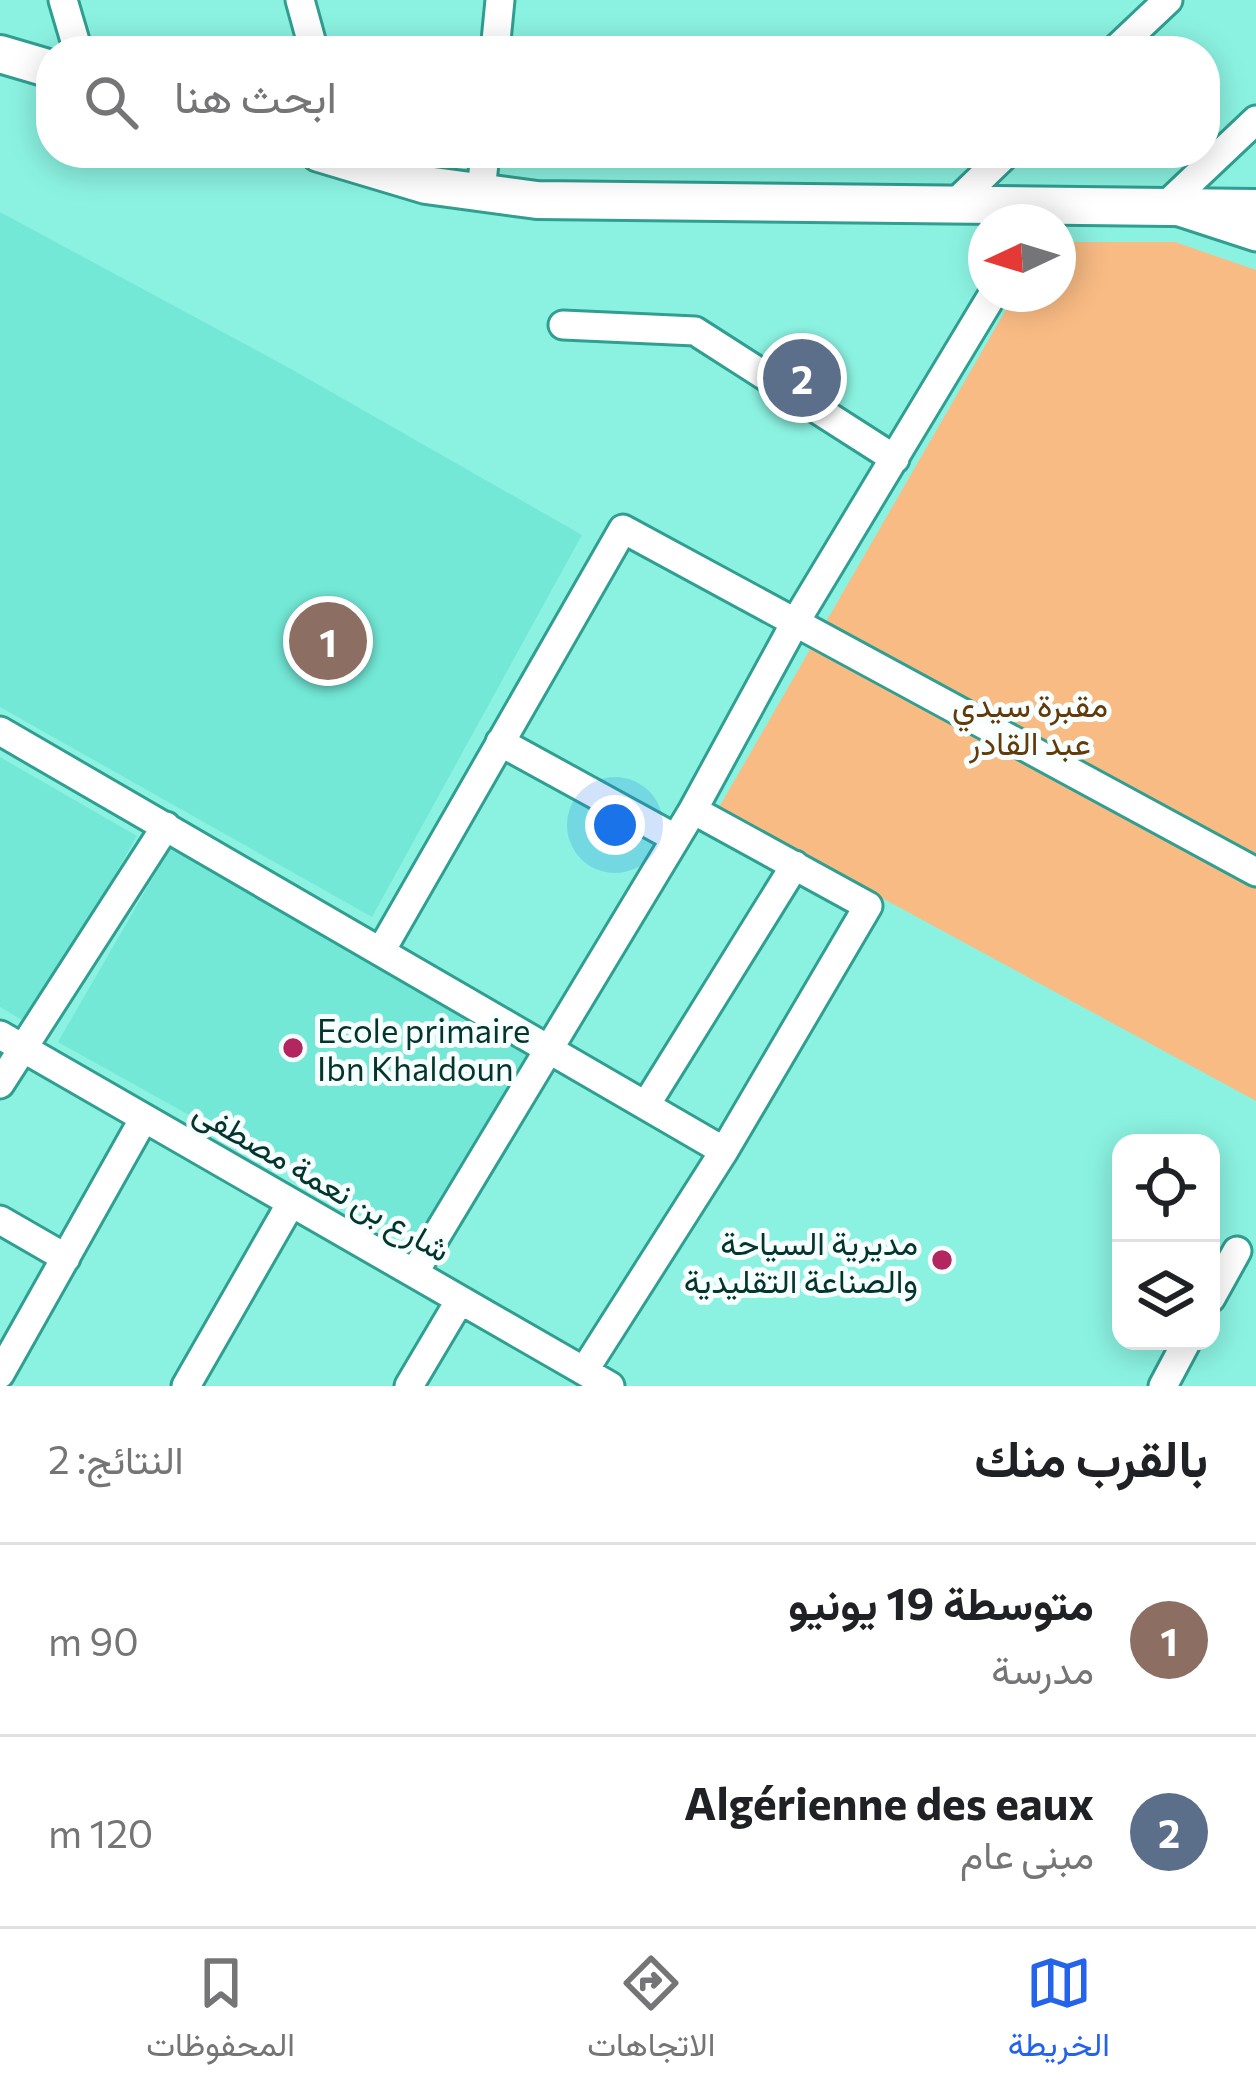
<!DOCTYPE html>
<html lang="ar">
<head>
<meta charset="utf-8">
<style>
	:root { --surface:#fff; --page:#f2f2f2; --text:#202124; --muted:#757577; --line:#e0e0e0; --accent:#2563eb }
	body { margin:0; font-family:Commissioner,Vazirmatn,sans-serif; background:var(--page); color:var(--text); direction:rtl }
	.controls { position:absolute; right:36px; bottom:36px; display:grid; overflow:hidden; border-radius:24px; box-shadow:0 6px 30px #0003 }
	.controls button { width:108px; height:108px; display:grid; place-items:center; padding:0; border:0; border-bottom:3px solid var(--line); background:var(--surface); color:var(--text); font:60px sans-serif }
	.compass { position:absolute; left:968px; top:204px; width:108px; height:108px; border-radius:50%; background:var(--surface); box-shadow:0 6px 30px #0003; rotate:266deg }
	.you { position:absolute; left:615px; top:825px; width:42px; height:42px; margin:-30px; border:9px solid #fff; border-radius:50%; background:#1a73e8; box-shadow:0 0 0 18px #1a73e833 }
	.badge { display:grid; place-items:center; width:78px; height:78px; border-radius:50%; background:var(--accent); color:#fff; font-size:39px; font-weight:700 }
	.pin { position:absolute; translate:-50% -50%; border:6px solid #fff; box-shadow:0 3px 12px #0006 }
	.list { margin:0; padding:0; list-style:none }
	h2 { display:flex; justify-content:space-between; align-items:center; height:156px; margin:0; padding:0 48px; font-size:51px }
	h2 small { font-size:39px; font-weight:400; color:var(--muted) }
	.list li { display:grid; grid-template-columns:78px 1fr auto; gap:36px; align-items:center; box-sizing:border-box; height:192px; padding:0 48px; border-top:3px solid var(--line) }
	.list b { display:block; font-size:45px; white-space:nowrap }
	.list p { margin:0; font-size:39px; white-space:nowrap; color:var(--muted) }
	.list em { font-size:39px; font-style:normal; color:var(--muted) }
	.icon { flex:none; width:66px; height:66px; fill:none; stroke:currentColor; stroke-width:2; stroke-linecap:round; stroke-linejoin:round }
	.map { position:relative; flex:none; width:1256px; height:1386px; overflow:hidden; direction:ltr }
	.search { position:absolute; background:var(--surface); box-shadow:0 6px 30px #0003; left:36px; right:36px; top:36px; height:132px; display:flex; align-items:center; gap:30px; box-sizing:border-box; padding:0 42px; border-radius:48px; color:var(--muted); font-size:45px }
	.sheet { height:540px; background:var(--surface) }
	nav { display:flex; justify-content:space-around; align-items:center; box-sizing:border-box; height:168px; border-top:3px solid var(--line); background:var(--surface); font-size:33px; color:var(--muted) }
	nav a { display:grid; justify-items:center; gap:6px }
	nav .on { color:var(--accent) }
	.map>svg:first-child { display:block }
</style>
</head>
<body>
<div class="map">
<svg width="1256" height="1386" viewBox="0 0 1256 1386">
	<rect width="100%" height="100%" fill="#8bf2e1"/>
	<!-- built -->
	<path fill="#73e8d6" d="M0,212L291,369L582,535L372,917L0,707Z
		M0,757L137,836L29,1024L0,1007Z
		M170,848L528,1055L417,1242L58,1042Z"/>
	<!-- green -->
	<path fill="#f9bb84" d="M1058,242H1175L1256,270V1101L718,809L1015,294H1058Z"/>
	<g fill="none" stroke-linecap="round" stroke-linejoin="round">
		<defs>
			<path id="minor" d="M63,0L78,51
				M300,0L314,51
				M495,51L500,0
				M1114,51L1168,0
				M1256,120L1164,207L1256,237
				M481,192L485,153
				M953,205L1007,153
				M563,325L695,331L895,459
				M0,731L724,1151
				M500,742L675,838
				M381,951L623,529L1256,872
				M0,1035L610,1386
				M0,1084L166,826
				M646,1105L795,865
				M0,1220L66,1258
				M414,1273L693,810L796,621L993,294
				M1211,1298L1237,1251
				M584,1371L724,1151L868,906L693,810
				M0,1374L144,1118
				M186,1386L291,1203
				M409,1386L460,1300
				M1163,1386L1187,1341"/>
			<path id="major" d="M0,54L51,69
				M319,153L426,185L537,200L1256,208"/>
		</defs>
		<!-- minor casing -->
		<use href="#minor" stroke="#309e90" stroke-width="33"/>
		<!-- major casing -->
		<use href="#major" stroke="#309e90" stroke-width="42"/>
		<!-- minor -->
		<use href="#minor" stroke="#fff" stroke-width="27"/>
		<!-- major -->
		<use href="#major" stroke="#fff" stroke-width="36"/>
	</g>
	<!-- markers -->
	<g fill="#b3265f" stroke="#f6fffd" stroke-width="4.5">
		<circle cx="293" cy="1048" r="12"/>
		<circle cx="942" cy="1260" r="12"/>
	</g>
	<g text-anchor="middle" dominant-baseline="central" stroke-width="10" stroke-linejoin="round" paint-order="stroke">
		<!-- park labels -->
		<g font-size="33" fill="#653a0a" stroke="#f6fffd">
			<text x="1030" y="703">مقبرة سيدي<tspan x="1030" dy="38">عبد القادر</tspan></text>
		</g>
		<!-- poi labels -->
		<g font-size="33" fill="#04342e" stroke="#f6fffd" text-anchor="start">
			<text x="317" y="1029">Ecole primaire<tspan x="317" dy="38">Ibn Khaldoun</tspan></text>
			<text x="918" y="1241" text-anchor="end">مديرية السياحة<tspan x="918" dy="38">والصناعة التقليدية</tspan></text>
		</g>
		<!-- street labels -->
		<g font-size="33" fill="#04342e" stroke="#f6fffd">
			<text transform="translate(323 1179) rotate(30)">شارع بن نعمة مصطفى</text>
		</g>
	</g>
</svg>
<div class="controls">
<button><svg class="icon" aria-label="locate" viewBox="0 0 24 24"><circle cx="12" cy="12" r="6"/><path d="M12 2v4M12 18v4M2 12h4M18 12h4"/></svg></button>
<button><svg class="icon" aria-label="layers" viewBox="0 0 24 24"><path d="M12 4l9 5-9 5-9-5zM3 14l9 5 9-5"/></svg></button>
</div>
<svg class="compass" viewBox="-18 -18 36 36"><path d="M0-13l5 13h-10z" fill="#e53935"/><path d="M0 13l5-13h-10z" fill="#757577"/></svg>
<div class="you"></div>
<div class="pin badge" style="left:328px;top:641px;background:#8d6e63">1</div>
<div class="pin badge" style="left:802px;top:378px;background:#5c6f8a">2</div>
<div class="search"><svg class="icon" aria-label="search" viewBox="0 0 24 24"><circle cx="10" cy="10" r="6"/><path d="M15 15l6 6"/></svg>ابحث هنا</div>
</div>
<section class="sheet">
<h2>بالقرب منك<small>النتائج: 2</small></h2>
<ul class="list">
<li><span class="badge" style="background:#8d6e63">1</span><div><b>متوسطة 19 يونيو</b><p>مدرسة</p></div><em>90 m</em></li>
<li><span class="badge" style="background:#5c6f8a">2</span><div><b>Algérienne des eaux</b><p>مبنى عام</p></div><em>120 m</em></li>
</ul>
</section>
<nav>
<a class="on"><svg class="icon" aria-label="map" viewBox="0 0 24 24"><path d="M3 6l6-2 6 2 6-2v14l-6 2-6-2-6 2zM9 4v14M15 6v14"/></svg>الخريطة</a>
<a><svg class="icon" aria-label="directions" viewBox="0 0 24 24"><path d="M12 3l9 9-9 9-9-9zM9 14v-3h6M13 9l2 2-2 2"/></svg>الاتجاهات</a>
<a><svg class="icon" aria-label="saved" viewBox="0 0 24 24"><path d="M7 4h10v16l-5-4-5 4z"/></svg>المحفوظات</a>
</nav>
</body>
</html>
